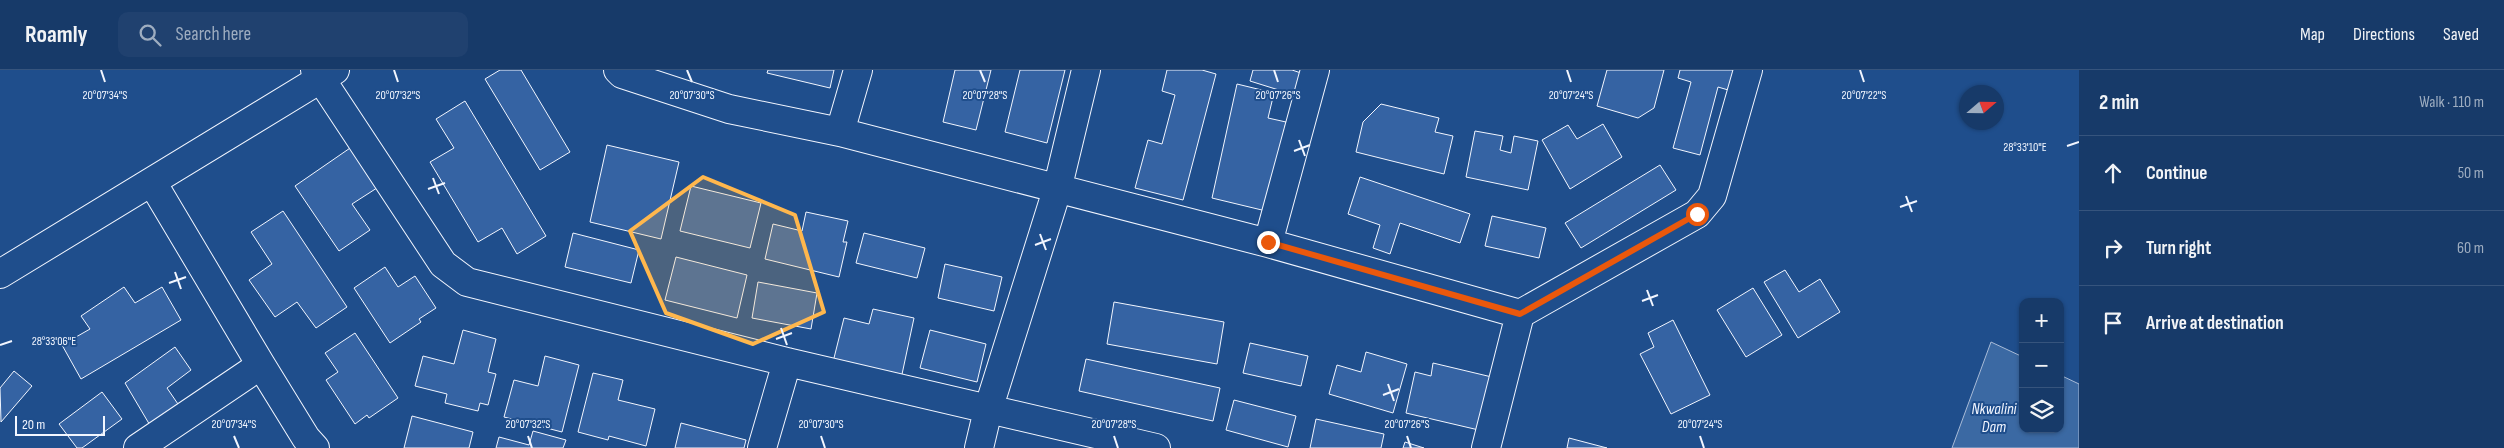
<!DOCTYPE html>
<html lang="en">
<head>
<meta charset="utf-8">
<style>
	:root { --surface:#173a69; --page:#20416f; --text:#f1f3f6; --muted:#9eadc0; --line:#36547d }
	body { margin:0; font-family:"Sofia Sans Condensed",sans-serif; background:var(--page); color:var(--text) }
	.controls { position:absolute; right:15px; bottom:15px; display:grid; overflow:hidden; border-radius:10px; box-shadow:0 1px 4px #0004 }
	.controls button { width:45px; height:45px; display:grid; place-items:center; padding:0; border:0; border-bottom:1px solid var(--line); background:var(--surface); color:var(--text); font:25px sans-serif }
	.compass { position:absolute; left:1959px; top:15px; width:45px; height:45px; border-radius:50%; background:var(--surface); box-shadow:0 1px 4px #0004; rotate:70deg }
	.scale { position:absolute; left:15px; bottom:12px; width:90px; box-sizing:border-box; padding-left:5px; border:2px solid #f2f6ff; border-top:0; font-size:14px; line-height:18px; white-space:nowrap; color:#f2f6ff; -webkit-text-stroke:4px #1f4e8c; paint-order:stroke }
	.stop { position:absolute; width:15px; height:15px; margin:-11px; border:4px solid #ea580c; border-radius:50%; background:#fff }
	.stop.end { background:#ea580c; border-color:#fff; box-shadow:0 1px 5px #0008 }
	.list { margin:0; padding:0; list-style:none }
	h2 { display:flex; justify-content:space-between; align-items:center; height:65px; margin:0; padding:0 20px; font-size:21px }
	h2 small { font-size:16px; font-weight:400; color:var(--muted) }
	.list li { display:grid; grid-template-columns:32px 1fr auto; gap:15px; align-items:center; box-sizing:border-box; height:75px; padding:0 20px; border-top:1px solid var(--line) }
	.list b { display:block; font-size:19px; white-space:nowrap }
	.list em { font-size:16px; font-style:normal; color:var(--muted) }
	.icon { flex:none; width:28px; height:28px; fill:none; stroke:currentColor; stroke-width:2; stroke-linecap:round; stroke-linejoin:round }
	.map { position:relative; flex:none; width:2079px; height:378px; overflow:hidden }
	header { display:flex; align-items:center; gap:30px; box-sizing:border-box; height:70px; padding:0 25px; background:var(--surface); border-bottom:1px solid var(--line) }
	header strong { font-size:24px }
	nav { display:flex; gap:28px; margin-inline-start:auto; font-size:18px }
	.search { width:350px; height:45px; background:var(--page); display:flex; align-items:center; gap:12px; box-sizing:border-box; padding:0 18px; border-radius:10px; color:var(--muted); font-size:19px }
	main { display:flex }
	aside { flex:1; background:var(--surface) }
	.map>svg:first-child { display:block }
</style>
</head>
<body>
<header>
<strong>Roamly</strong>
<div class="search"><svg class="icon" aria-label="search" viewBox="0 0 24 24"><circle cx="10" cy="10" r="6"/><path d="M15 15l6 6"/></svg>Search here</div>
<nav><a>Map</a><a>Directions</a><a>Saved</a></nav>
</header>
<main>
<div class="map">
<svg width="2079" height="378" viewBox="0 0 2079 378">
	<rect width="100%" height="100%" fill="#1f4e8c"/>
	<!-- water -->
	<path fill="#3b69a3" stroke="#a8bbd7" d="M1991,272L2023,287V359H2060V305L2079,314V378H1952Z"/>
	<!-- building -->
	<path fill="#3563a3" stroke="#f2f6ff" d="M500,0H521L570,82L540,100L485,9Z
		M768,0H834L830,18L767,3Z
		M955,0H991L976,60L943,52Z
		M1020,0H1065L1047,73L1005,62Z
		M1167,0H1202L1216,4L1183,130L1135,118L1148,70L1162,74L1175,25L1162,21Z
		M1253,0H1292L1304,4L1298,26L1250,11Z
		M1607,0H1664L1654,38L1638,48L1597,36Z
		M1680,0H1740L1735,22L1718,17L1700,85L1673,78L1691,12L1678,8Z
		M1237,14L1274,23L1268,48L1286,52L1266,141L1212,128Z
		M465,31L546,166L517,184L502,158L478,172L430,92L454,78L436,49Z
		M1381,34L1439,48L1435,62L1453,66L1444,104L1356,82L1363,52Z
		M1603,54L1622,87L1570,119L1542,70L1568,55L1577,69Z
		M1475,61L1503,66L1500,80L1511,83L1514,66L1538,71L1528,120L1466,107Z
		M607,75L679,92L661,169L590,152Z
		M353,76L380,116L352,134L370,160L339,181L295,116Z
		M1660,95L1676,120L1581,178L1565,153Z
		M1360,107L1470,144L1460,173L1400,153L1390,184L1373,178L1380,155L1348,144Z
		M691,116L761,133L750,178L680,161Z
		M283,141L347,237L316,258L297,232L275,247L249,210L272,194L251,162Z
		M806,142L848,151L843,172H847L839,207L765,189L773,154L802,161Z
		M1492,146L1546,158L1539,188L1485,176Z
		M573,163L639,180L631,213L565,197Z
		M864,163L925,178L917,208L856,193Z
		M676,187L747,205L737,248L665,230Z
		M945,194L1002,207L994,241L938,228Z
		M385,197L398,217L415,206L436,238L419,249L421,252L390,273L354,218Z
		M1785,200L1799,222L1820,209L1840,242L1798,268L1764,212Z
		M758,212L817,223L811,259L752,248Z
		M124,217L135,233L162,217L181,250L81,309L62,275L90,259L81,246Z
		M1753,218L1782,265L1746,287L1717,240Z
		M1114,232L1224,252L1217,294L1107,274Z
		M873,239L914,248L901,309L833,292L844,248L869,254Z
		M1673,250L1710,325L1671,344L1640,284L1654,277L1648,263Z
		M463,260L496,269L488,302L496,304L488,335L480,333L478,341L445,333L447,324L415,316L423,286L454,294Z
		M930,260L986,274L977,312L920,298Z
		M355,263L398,328L369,348L367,345L355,354L326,310L338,302L325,283Z
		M1250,273L1308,286L1301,316L1243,303Z
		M175,277L191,300L167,318L180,337L151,357L125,313Z
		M1366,282L1407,294L1393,343L1329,324L1337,295L1361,302Z
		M545,286L579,295L562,362L504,347L514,310L538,316Z
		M1086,289L1220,318L1213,351L1079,321Z
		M1433,293L1496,308L1483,361L1406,343L1415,302L1431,306Z
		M14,301L32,316L1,352L0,318Z
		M593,303L623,310L618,330L655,339L646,376L609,366L608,370L578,362Z
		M102,322L122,349L82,378H77L59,354Z
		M1234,330L1296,346L1288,377L1226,360Z
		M412,346L473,362L469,378H404Z
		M1316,349L1384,364L1381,378H1310Z
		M681,353L746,370L744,378H675Z
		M533,361L566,370L563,378H496L499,367L529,375Z
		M1569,368L1607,378H1567Z
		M1405,372L1424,378H1403Z"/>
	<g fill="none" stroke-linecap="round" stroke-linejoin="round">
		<defs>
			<path id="minor" d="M315,0L443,194L467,212L787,292L1156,378
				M618,0L622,4L729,39L840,62L1268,173L1520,244L1697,144L1712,126L1748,0
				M840,62L858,0
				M152,112L261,295L306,368L315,378
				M1268,173L1315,0
				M0,204L335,0
				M138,378L261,295
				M762,378L787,292
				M979,378L988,340L1057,120L1086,0
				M1486,378L1520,244"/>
		</defs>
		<!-- minor casing -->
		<use href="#minor" stroke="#f2f6ff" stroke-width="30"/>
		<!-- minor -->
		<use href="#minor" stroke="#1f4e8c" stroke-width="28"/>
	</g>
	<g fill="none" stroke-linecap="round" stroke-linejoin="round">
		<!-- route -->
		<path stroke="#ea580c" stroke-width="6" d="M1268,172L1520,244L1697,144"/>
	</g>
	<!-- marked area -->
	<path fill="#ffb74d" fill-opacity="0.2" stroke="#ffb74d" stroke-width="4" stroke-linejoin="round" d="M703,107L795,145L824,242L753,274L666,243L630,161Z"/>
	<!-- ticks -->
	<path fill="none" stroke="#f2f6ff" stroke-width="2" d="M101,0L105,12M394,0L398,12M687,0L692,12M980,0L985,12M1274,0L1278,12M1567,0L1571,12M1860,0L1864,12M1299,70L1305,86M2067,76L2079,72M1294,81L1310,75M433,108L439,124M428,119L445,113M1906,126L1912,142M1900,137L1917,131M1040,164L1046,180M1035,175L1051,169M175,202L181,219M169,213L186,207M1647,220L1653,236M1642,231L1658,225M781,258L787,275M776,269L792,263M0,275L12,271M1388,314L1394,331M1383,325L1399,319M234,366L239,378M528,366L532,378M821,366L825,378M1114,366L1118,378M1407,366L1411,378M1700,366L1704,378"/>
	<g text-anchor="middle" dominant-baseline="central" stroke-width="4" stroke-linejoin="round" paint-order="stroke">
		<!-- water labels -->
		<g font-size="16" font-style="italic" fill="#f2f6ff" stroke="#1f4e8c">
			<text x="1994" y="339">Nkwalini<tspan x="1994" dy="18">Dam</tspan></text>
		</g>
	</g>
	<g font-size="12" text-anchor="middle" fill="#f2f6ff" stroke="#1f4e8c" stroke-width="4" stroke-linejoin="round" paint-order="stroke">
		<text x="105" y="29">20°07'34"S</text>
		<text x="398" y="29">20°07'32"S</text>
		<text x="692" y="29">20°07'30"S</text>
		<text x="985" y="29">20°07'28"S</text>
		<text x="1278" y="29">20°07'26"S</text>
		<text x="1571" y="29">20°07'24"S</text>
		<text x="1864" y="29">20°07'22"S</text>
		<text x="2025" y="81">28°33'10"E</text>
		<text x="54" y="275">28°33'06"E</text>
		<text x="234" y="358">20°07'34"S</text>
		<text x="528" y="358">20°07'32"S</text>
		<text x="821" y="358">20°07'30"S</text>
		<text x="1114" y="358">20°07'28"S</text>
		<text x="1407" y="358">20°07'26"S</text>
		<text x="1700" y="358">20°07'24"S</text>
	</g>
</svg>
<div class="controls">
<button>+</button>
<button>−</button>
<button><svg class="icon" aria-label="layers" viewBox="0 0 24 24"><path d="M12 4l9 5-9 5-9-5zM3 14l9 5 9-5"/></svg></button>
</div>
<svg class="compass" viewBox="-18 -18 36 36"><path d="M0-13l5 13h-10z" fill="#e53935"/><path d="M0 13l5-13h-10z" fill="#9eadc0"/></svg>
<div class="scale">20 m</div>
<div class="stop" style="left:1697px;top:144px"></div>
<div class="stop end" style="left:1268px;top:172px"></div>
</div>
<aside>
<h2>2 min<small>Walk · 110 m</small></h2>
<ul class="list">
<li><svg class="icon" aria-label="ahead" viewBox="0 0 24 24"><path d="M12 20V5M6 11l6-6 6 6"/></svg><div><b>Continue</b></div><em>50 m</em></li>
<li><svg class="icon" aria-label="right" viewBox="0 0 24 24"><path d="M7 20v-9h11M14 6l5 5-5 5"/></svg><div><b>Turn right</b></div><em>60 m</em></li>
<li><svg class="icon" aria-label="arrive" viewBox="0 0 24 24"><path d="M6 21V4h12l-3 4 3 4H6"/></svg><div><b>Arrive at destination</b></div></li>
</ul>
</aside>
</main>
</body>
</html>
